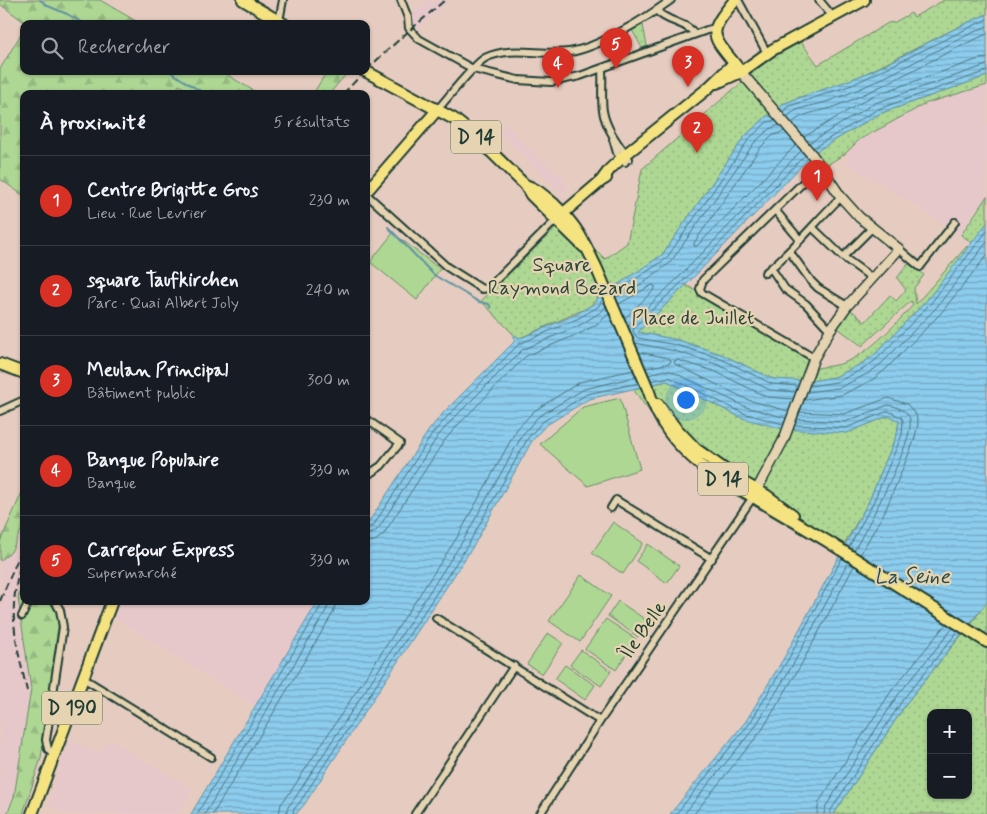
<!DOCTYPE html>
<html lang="fr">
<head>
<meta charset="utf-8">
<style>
	:root { --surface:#171b24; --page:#20242c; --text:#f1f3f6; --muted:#9ea1a6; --line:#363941; --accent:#d93025 }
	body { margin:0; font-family:Mynerve,sans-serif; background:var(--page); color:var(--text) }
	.controls { position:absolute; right:15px; bottom:15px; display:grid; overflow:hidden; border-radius:10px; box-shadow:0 1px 4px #0004 }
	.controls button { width:45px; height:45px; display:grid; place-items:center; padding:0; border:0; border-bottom:1px solid var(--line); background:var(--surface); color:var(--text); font:25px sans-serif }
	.you { position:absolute; left:685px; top:399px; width:18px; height:18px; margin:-12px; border:4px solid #fff; border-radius:50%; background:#1a73e8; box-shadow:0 0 0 8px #1a73e833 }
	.badge { display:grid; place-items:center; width:32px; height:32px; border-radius:50%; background:var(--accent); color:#fff; font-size:16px; font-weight:700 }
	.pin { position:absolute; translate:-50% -41px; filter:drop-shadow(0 1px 2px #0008) }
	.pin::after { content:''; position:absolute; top:26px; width:18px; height:15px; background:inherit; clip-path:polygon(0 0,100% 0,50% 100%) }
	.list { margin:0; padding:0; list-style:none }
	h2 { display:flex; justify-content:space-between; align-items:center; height:65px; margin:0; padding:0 20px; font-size:21px }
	h2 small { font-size:16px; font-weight:400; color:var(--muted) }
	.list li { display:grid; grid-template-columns:32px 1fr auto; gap:15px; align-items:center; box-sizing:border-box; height:90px; padding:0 20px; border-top:1px solid var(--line) }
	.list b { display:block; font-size:19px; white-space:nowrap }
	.list p { margin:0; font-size:16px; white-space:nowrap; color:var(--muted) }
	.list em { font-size:16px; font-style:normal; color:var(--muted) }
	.icon { flex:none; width:28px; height:28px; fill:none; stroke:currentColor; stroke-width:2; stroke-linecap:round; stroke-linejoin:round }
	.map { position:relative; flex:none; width:987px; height:814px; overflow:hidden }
	.search { position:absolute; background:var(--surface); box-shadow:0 1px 4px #0004; left:20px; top:20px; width:350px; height:55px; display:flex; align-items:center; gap:12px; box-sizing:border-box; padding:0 18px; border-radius:10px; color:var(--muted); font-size:19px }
	.panel { position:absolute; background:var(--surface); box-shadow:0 1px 4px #0004; left:20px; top:90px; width:350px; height:515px; border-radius:10px }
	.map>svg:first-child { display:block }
</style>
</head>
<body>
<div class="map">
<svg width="987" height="814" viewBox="0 0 987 814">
	<defs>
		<pattern id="grass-dots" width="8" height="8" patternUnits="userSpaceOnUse" patternTransform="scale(1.25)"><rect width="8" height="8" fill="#aed794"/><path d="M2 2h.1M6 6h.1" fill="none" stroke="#95b980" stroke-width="1.8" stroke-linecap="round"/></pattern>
		<pattern id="forest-firs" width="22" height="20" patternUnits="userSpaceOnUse" patternTransform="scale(1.25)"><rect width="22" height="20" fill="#aed794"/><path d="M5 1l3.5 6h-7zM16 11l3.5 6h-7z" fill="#95b980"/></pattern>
		<pattern id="water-rules" width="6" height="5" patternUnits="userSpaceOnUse" patternTransform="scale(1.25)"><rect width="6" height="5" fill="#8ccced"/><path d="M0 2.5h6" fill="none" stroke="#72a7c1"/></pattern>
	</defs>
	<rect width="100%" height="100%" fill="#e6ccc0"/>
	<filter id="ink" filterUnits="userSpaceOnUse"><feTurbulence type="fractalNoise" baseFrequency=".02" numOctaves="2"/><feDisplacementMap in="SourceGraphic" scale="10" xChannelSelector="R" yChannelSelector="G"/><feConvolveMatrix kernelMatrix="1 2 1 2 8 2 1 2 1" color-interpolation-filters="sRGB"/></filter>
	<g filter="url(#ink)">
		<!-- built -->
		<path fill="#e7c8ca" d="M428,0L450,1L416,30L410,17Z
			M987,85V196L961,235L848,164L846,153L859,140L882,126L895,120L927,103Z
			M506,125L546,164L561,175L563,180L569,187L562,194L499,132Z
			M24,524V576L18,598L20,612L26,620L25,646L31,689L14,797L7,814H0V561L11,552Z
			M121,601H318L256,707L115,618Z
			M69,739L99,754L110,739L193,789L179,814H65L48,804Z"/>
		<!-- grass -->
		<path fill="url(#grass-dots)" stroke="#668a64" fill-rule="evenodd" d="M944,0H987V14L960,26L877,68L849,81L794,99L770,118L768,115L745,136L662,255L619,284L599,291C598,300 594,303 587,308L520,338H517L481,301L565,219L605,259L627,243L642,169L744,80L770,59L801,42L818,65L888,23L895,22L911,13L914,17Z
			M643,25L647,46L642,48L632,30Z
			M987,76V85L927,103L859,140L846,153L827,165L822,163L815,152L879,114Z
			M987,196V223L973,243L961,235Z
			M967,246L969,248L927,300L874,355L863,363L835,377L811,381L817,368C827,366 838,366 848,361C871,351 896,324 913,305L911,301L862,346L835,326L848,307L865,322L890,295L896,301L906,290L897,278L908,264L917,269L924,275L914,288L916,304Z
			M686,285L807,357L808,364L802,381L773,379L721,354L678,340L638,332Z
			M667,381L742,418L847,433L888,416L899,421L897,434L869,501L838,555L730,492L679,452L633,389Z
			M987,602V634L970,625Z
			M964,632L987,649V814H834L908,701ZM931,713H968V795H931Z"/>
		<!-- forest -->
		<path fill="url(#forest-firs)" stroke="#668a64" d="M0,0H100L141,24H27L0,4Z
			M24,29V71H221L259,94H194L179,85L174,94H24V196L0,179V69Z
			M327,71H349L329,94H313Z
			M24,488V524L11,552L0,561V542Z
			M24,576V601H50L59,619L41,758L23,814H7L14,797L31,689L18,598Z"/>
		<!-- garden -->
		<path fill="#aed794" stroke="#668a64" d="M393,233L440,269L417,300L370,262Z
			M620,398L640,469L588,486L540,444L583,407Z
			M613,522L643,543L623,574L592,553Z
			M648,544L679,566L667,583L636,561Z
			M581,575L611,596L580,642L549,621Z
			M618,601L649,622L638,637L608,616Z
			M606,619L636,639L616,670L585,649Z
			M548,633L563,643L542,674L527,664Z
			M581,650L611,671L601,686L570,665Z
			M565,665L595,685L585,700L555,679Z"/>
		<!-- water -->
		<path fill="url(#water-rules)" stroke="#6093a3" d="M987,14V76L879,114L815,152L686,285L638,332L678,340L721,354L773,379L811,381L835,377L863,363L874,355L927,300L987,223V602L908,701L834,814H670L746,721L785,656L869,501L897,434L899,421L888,416L847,433L783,429L742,418L667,381L589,399L545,426L532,441L474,545L304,805L296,814H191L318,601H366V526L429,430L443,413L513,343L515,340L513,337L516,335L518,338L523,337L575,315L595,303L598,298L599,291L619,284L662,255L745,136L768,115L770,117L780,109L782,104C814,92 845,83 876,69C914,51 949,30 987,14Z"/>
		<!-- pier -->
		<path fill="#e6ccc0" d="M843,543L972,625L965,635L836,554Z"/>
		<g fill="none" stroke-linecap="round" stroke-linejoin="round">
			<!-- shore -->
			<path stroke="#4b767e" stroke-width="1" d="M783,113L787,107L852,85L987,19
				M787,117C796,107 813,106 826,102C882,83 933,50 987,26
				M792,123C802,113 818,112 831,108C885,88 934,57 987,34
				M784,131L772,136L760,148L694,243V246H697L796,145
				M804,137L872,96L979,59L987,58
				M809,143L875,103L987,65
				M813,148L878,109L987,71
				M613,291L631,282L666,259L749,139L767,122L775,120
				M616,297L635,288L670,263L754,143L769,129L779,125
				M619,304L652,285L655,286V289L625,318
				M628,326L679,277L801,151
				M635,343L675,351L716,364L770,390L795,392
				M639,352L669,358L671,360L670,363L646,368
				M649,375L664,370L671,371L746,407L786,418
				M651,381L669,377L743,413L783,424
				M798,386L772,384L719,358L676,345L638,338L635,335L633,331L635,326L683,281L805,155
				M810,386L837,382L865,368L877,359L931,303L987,231
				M807,392L839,388L869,373L882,363L936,308L987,242
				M805,400L842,395L872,380L885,370L941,313L987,255
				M788,411L748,400L675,364L674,361L677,360L714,371L767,397L793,399
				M800,412L844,414L888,398L907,404L916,415L918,424L914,441L886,509L860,555
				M797,419L845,422L888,405C896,406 908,411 910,419C915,440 866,529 854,551
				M795,425L846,428L888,411L901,417L903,420L902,435L873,503L849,547
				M366,528L373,526L433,433L447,417L519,344L577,319L598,307L603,299
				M366,534L373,533L378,529L438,436L451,421L522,350L580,325L601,312L606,306
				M366,542L375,541L383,535L444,441L457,426L526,356L583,332L597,324L609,314
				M197,814L321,606L322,601
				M205,814L327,609L328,601
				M213,814L333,613L336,601
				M279,814L281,804L289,794L458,536L517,429L534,411L580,382L633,370
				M286,814L288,807L295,798L464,539L523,434L538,417L584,389L636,377
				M293,814L294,809L300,802L469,543L528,438L542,422L587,394L639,383
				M676,814L750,723L789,658L842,558
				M684,814L755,727L795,661L848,562
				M694,814L762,730L801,665L854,566
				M817,814L819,802L892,690L946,624
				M824,814L826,806L898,695L953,628
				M830,814L831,810L904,698L958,631"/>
			<!-- stream -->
			<path stroke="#6093a3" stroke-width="2" d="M40,0L48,6L67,14L85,24
				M169,71L205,94
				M388,227L434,275L479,302L489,304L491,308"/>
			<defs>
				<path id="street" d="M401,0L408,18L409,28L419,39L473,69L518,80L551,82L580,76L707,30L715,28
					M738,0L767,53
					M819,0L833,17
					M657,11C668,23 685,21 695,34
					M279,21L283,0
					M602,69C603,83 601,98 603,111C606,129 619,145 629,159
					M438,109C447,99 474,64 485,58C511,45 541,56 569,52C599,48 646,18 671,0
					M613,139L617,153L625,162
					M366,194L447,267L482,289L488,288L557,219
					M775,210L800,240
					M812,227L843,257L872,278
					M899,249L920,267L955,222
					M790,252L811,281L818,288L847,306
					M843,257L872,228
					M771,268L785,289L806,304L830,330
					M765,273C793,251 815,222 841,197
					M814,358L702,293L700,289L703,280L820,166
					M0,411L24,400
					M366,419L400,443L381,466L366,476
					M611,508L616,500L712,559
					M22,616L29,601
					M436,618L600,721
					M83,678L211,757
					M55,754L48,749L46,740L63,627L60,610L55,601
					M415,814L514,666
					M540,814L600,721L753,497"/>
				<path id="secondary" d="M741,72L813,156L841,197L859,217L899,249L847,306L830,330L814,358L784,439L754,495"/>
				<path id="primary" d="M243,0L284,24
					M735,0C706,35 711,34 738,68
					M365,71L454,119L474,135L525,185L531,195L584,247
					M717,83L741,72L772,50L864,0
					M601,181L610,169L626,154L707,89L734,63
					M525,185C538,189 544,196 554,204C578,227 583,240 597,269L648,389C659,424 675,444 703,467L827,541L987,642
					M366,192L438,109
					M560,216L601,181L606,178
					M0,364L24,373
					M658,404L674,426L696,449L741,481L766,495L793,515
					M32,814L112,601"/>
			</defs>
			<!-- street casing -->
			<use href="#street" stroke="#1f3d34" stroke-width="10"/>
			<!-- secondary casing -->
			<use href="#secondary" stroke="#1f3d34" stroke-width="12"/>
			<!-- primary casing -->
			<use href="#primary" stroke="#1f3d34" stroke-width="14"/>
			<!-- street -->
			<use href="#street" stroke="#e5d3b1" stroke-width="6"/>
			<!-- secondary -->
			<use href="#secondary" stroke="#e5d3b1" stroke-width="9"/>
			<!-- primary -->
			<use href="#primary" stroke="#f5e382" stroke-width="10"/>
			<!-- rail -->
			<path stroke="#1f3d34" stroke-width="2" stroke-dasharray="8 4" stroke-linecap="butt" d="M366,70L402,37L445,0
				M343,94L365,71
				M24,555C6,609 15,638 27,691
				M0,601L24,544"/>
		</g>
	</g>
	<g text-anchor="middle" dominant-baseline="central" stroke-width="4.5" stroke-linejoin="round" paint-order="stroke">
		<!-- shield labels -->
		<g fill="#e5d3b1" stroke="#5a6a5a" stroke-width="1">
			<rect x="451" y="120.5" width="50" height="33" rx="4"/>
			<rect x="698" y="462.5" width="50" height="33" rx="4"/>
			<rect x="42" y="691.5" width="60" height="33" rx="4"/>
		</g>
		<g font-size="19" font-weight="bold" fill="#1f3d34">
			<text x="476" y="137">D 14</text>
			<text x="723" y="479">D 14</text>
			<text x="72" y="708">D 190</text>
		</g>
		<!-- park labels -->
		<g font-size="20" fill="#264539" stroke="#e5d3b1">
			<text x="562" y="265">Square<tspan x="562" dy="23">Raymond Bezard</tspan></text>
			<text x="693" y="318">Place de Juillet</text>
		</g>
		<!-- street labels -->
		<g font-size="20" fill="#1f3d34" stroke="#e5d3b1">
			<text transform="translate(643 631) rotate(-55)">Île Belle</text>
		</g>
		<!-- water labels -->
		<g font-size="21" font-style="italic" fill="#2a4b46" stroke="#e5d3b1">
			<text x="912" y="577">La Seine</text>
		</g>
	</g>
</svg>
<div class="controls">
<button>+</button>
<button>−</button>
</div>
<div class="you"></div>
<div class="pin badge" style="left:817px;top:201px">1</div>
<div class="pin badge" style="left:697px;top:153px">2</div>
<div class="pin badge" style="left:688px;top:87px">3</div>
<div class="pin badge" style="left:558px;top:88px">4</div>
<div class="pin badge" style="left:616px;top:69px">5</div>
<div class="search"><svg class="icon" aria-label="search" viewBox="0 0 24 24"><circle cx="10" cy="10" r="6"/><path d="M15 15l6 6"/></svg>Rechercher</div>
<section class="panel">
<h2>À proximité<small>5 résultats</small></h2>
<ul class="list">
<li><span class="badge">1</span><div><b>Centre Brigitte Gros</b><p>Lieu · Rue Levrier</p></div><em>230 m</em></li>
<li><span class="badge">2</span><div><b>square Taufkirchen</b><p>Parc · Quai Albert Joly</p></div><em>240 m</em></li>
<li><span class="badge">3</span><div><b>Meulan Principal</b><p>Bâtiment public</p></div><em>300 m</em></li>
<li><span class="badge">4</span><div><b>Banque Populaire</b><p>Banque</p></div><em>330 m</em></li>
<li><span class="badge">5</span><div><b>Carrefour Express</b><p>Supermarché</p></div><em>330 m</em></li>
</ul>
</section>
</div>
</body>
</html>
